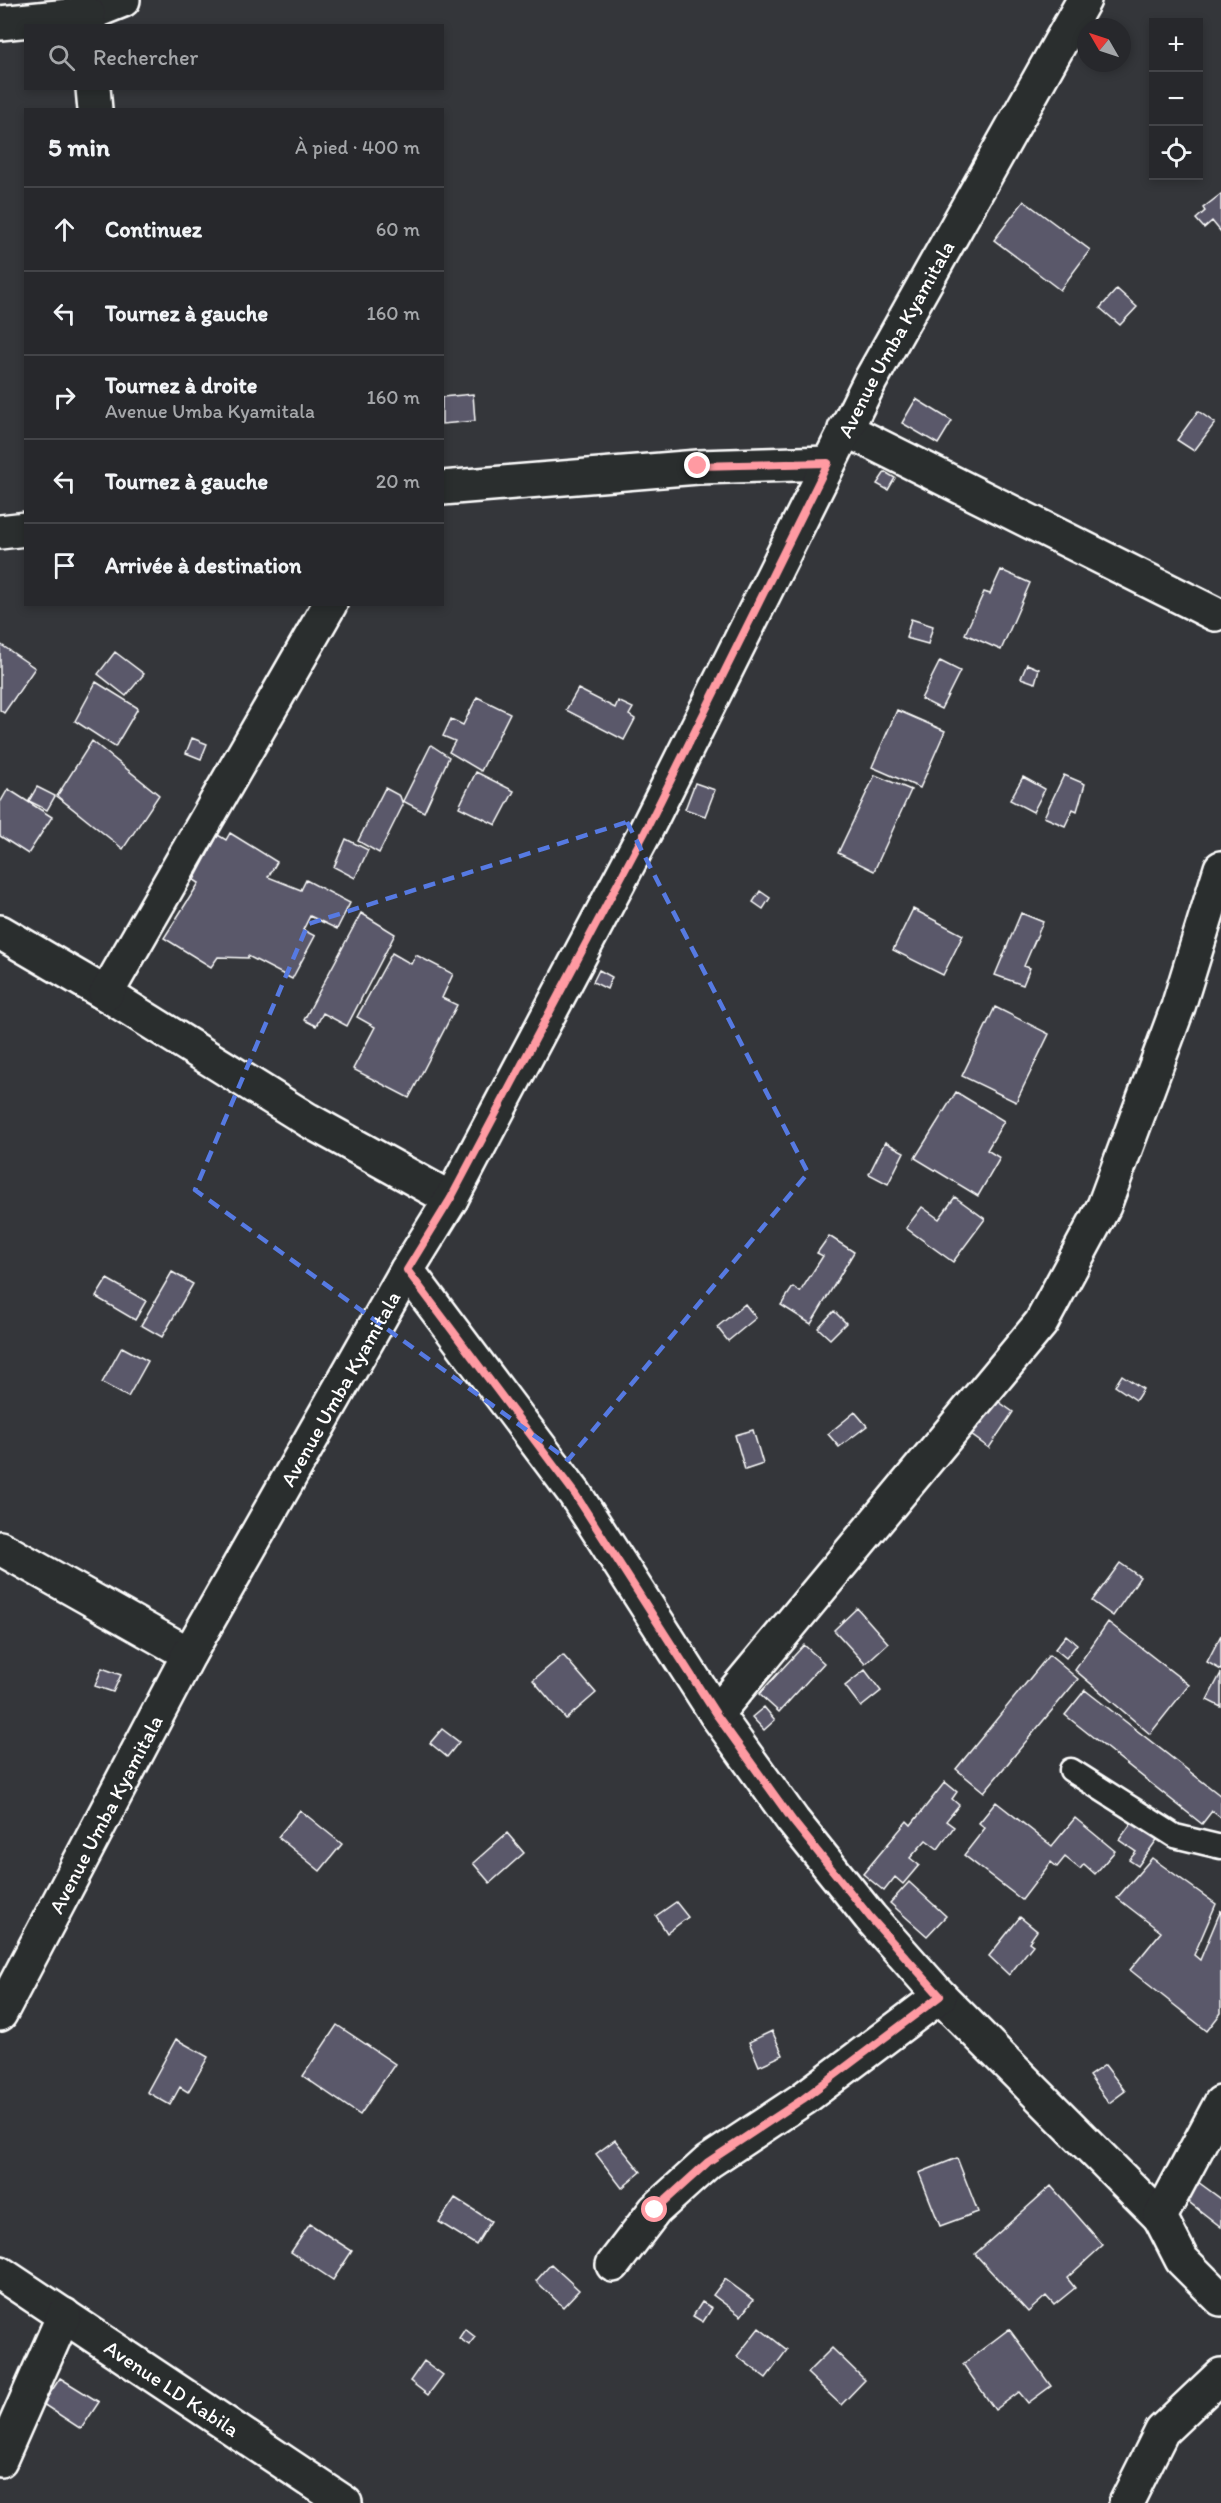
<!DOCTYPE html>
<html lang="fr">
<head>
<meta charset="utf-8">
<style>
	:root { --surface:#27282c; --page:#2f3034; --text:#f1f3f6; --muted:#a4a6a9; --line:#434448 }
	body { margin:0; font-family:Itim,sans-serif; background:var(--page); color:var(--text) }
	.controls { position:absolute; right:18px; top:18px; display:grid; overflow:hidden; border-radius:0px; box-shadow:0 3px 9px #0003 }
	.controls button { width:54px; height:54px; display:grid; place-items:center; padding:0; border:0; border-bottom:2px solid var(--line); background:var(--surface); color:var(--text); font:30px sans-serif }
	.compass { position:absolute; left:1077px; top:18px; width:54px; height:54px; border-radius:50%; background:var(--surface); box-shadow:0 3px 9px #0003; rotate:309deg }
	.stop { position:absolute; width:18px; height:18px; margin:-14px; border:4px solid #ff9aa2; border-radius:50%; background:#fff }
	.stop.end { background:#ff9aa2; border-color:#fff; box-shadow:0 2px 6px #0008 }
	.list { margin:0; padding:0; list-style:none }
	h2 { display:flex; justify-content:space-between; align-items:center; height:78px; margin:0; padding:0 24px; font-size:26px }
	h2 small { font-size:20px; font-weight:400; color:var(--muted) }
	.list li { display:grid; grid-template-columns:39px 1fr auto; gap:18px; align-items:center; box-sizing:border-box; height:84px; padding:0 24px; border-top:2px solid var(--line) }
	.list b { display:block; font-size:22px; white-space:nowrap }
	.list p { margin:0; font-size:20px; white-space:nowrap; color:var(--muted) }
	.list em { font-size:20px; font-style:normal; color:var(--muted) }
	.icon { flex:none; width:33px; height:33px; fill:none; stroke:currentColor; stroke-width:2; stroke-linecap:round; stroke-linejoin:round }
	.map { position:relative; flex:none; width:1221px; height:2503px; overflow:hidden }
	.search { position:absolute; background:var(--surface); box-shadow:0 3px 9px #0003; left:24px; top:24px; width:420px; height:66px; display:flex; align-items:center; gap:15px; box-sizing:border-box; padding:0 21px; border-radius:0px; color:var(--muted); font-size:22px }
	.panel { position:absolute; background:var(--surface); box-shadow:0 3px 9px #0003; left:24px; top:108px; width:420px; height:498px; border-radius:0px }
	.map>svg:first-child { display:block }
</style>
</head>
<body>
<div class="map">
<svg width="1221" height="2503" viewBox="0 0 1221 2503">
	<rect width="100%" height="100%" fill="#34363a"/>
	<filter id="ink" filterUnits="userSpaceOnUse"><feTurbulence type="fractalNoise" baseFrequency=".0167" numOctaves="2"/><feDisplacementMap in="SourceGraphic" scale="12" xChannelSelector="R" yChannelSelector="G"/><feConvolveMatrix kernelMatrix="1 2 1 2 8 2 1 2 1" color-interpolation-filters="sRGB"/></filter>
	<g filter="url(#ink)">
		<!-- building -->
		<path fill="#5a596b" stroke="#fff" stroke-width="1.5" d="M1221,194V232L1212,221L1204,228L1196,219L1205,211L1203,208Z
			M1024,201L1090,250L1060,290L994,240Z
			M1117,289L1137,307L1120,325L1100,308Z
			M473,394L475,421L442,424V397Z
			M916,399L952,421L938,444L902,423Z
			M1198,411L1215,423L1194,451L1177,440Z
			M885,472L895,478L888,490L877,484Z
			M1001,570L1030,583L1001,650L965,634L984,592L990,594Z
			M911,619L933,626L928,644L906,638Z
			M0,644L35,668L4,713L0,710Z
			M115,652L144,674L126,696L98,674Z
			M940,661L960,671L941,709L921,699Z
			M1027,664L1039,669L1035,683L1021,678Z
			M96,682L138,708L115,747L75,721Z
			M578,689L615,708L618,701L633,708L629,715L635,719L624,740L566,710Z
			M477,697L510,713L481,771L449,752L455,741L443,736L451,719L463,725Z
			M897,710L945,731L920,788L872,767Z
			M192,738L207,744L201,759L186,753Z
			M92,741L159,795L123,849L57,796Z
			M431,745L449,757L424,812L403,801Z
			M476,772L514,791L496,825L459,807Z
			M875,775L911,790L874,871L838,853Z
			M1064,775L1085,784L1077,811L1073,809L1065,826L1044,817Z
			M1023,777L1045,789L1033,812L1010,800Z
			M695,783L715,790L705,816L685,809Z
			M37,787L55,796L47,810L29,801Z
			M385,788L400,796L403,805L379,853L358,841Z
			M8,789L52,817L28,854L0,836V803Z
			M230,833L277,862L268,877L301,890L306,880L350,903L337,929L310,916L303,930L315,936L292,979L248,956V958L218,957L211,967L164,938L199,883L194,880L218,835L226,840Z
			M346,839L368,850L355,878L334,867Z
			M760,891L770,898L763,909L753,902Z
			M913,909L963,935L943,975L893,950Z
			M361,913L395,934L347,1026L323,1013L316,1026L304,1020Z
			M1021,913L1043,922L1024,966L1030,968L1023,985L995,975Z
			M392,953L411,964L416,955L453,974L442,998L457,1005L409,1098L353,1069L375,1027L357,1017Z
			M599,970L612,977L607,989L593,982Z
			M995,1007L1049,1034L1016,1102L962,1076Z
			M956,1092L1004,1121L987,1150L1000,1158L978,1196L915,1158Z
			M885,1142L904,1152L888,1184L869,1174Z
			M955,1197L985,1219L953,1262L906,1228L922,1207L939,1219Z
			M829,1236L854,1252L811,1324L781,1305L793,1287L800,1292L823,1256L817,1253Z
			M172,1272L193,1284L162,1337L141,1325Z
			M107,1279L146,1301L135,1320L96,1297Z
			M745,1304L756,1318L728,1341L717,1327Z
			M834,1311L846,1323L830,1339L818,1328Z
			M122,1347L148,1361L128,1397L102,1383Z
			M1122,1375L1143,1389L1136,1400L1115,1386Z
			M992,1397L1013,1412L989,1448L967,1432Z
			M855,1412L867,1426L839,1447L828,1434Z
			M753,1430L763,1464L745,1470L735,1435Z
			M1120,1563L1140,1577L1113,1616L1092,1601Z
			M857,1608L888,1643L865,1664L834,1630Z
			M1108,1622L1189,1685L1150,1734L1075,1670Z
			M1066,1635L1077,1644L1066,1658L1055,1649Z
			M1221,1635V1670L1207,1662Z
			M804,1645L824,1663L779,1712L759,1694Z
			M563,1655L596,1693L566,1719L533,1680Z
			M1049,1655L1078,1679L984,1792L956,1769Z
			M102,1668L121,1675L113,1692L95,1686Z
			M865,1670L881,1691L861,1707L845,1686Z
			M1221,1673V1707L1207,1700Z
			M1085,1690L1221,1796V1818L1212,1811L1202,1824L1065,1715Z
			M764,1707L775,1720L764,1730L752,1717Z
			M442,1729L459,1742L447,1757L430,1743Z
			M945,1782L957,1792L952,1799L959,1805L946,1821L954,1827L938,1849L926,1840L910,1858L919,1865L903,1884L895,1877L884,1891L863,1874L907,1821L911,1825Z
			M996,1802L1052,1846L1075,1818L1115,1851L1095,1874L1084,1864L1080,1869L1065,1857L1057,1867L1051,1862L1022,1900L964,1855L985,1828L979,1823Z
			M300,1810L342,1844L320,1871L278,1837Z
			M1135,1818L1159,1837L1138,1866L1129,1860L1136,1852L1119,1840Z
			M507,1833L524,1853L490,1883L473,1863Z
			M1152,1858L1216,1904L1194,1955L1200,1960L1221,1910V2013L1207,2031L1130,1970L1161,1932L1117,1898Z
			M909,1882L946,1916L927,1936L890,1903Z
			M676,1902L688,1917L667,1933L656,1916Z
			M1020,1917L1037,1931L1029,1942L1033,1945L1009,1975L989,1956Z
			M337,2025L395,2064L360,2115L303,2076Z
			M772,2031L783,2055L759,2066L749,2042Z
			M176,2039L208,2057L188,2092L180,2087L170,2105L147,2092Z
			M1105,2065L1125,2091L1109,2103L1089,2076Z
			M615,2140L641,2172L622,2188L596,2154Z
			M957,2158L978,2212L940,2226L919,2173Z
			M1198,2182L1221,2199V2227L1185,2199Z
			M1051,2186L1103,2245L1067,2278L1075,2288L1054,2305L1046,2296L1028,2312L975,2254Z
			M455,2198L491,2221L476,2245L439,2222Z
			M310,2224L352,2251L333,2280L291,2252Z
			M551,2264L579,2290L563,2307L536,2281Z
			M725,2279L753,2300L741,2316L713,2295Z
			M702,2302L712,2308L703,2322L693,2316Z
			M759,2328L787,2350L766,2378L737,2356Z
			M465,2329L475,2337L469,2345L459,2338Z
			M1009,2329L1051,2386L1028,2403L1019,2392L995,2410L963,2364Z
			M832,2348L865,2380L841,2405L807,2373Z
			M424,2361L443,2375L428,2395L410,2381Z
			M60,2378L99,2402L81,2429L43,2404Z"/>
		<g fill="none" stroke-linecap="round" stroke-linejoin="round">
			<defs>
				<path id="service" d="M1071,1770L1175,1836L1221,1847"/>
				<g id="minor">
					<path d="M88,14L123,0"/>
					<path d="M0,23L88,14L89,26"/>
					<path d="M93,88L95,110"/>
					<path d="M845,429L1215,614"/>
					<path d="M442,488L698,467L828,463"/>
					<path d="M0,532L26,529"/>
					<path d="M0,932L106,994L308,1120L451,1199"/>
					<path d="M106,994L330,604"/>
					<path d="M407,1270L575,1494L716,1714L793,1821L870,1917L940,1996L1160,2217"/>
					<path d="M0,1548L189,1654"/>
					<path d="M716,1714L1041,1323L1104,1206L1178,1007L1221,868"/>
					<path id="s1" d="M0,2014L189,1654L407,1270L451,1199L644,834L870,381L1084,0"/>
					<path d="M1221,2103L1160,2217L1182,2260L1221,2299"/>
					<path d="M613,2265L655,2210L708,2162L803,2099L940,1996"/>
					<path id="s2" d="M0,2273L345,2503"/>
					<path d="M0,2460L64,2315"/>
					<path d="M1126,2503L1162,2431L1221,2375"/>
				</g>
			</defs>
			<!-- service casing -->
			<use href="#service" stroke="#fff" stroke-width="27"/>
			<!-- minor casing -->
			<use href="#minor" stroke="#fff" stroke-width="38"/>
			<!-- service -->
			<use href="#service" stroke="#2a2d2e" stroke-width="22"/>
			<!-- minor -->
			<use href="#minor" stroke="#2a2d2e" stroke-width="33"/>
		</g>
	</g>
	<g fill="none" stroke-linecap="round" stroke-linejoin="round" filter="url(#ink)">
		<!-- route -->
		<path stroke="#ff9aa2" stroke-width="8" d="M655,2210L708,2162L803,2099L940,1996L870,1917L793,1821L716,1714L575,1494L407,1270L451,1198L644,834L828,463L698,466"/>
	</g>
	<!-- marked area -->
	<path fill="none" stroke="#567ae2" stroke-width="4.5" stroke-dasharray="12 8" stroke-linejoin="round" d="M627,822L808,1173L568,1460L195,1190L308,924Z"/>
	<g text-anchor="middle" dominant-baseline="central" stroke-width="4.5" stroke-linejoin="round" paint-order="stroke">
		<!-- street labels -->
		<g font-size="21" fill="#fff" stroke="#2a2d2e">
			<text stroke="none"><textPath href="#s1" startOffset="1900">Avenue Umba Kyamitala</textPath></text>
			<text stroke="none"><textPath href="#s1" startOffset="712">Avenue Umba Kyamitala</textPath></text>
			<text stroke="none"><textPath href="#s1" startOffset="226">Avenue Umba Kyamitala</textPath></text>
			<text stroke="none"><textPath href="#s2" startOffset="207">Avenue LD Kabila</textPath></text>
		</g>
	</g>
</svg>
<div class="controls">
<button>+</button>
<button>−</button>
<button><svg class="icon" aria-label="locate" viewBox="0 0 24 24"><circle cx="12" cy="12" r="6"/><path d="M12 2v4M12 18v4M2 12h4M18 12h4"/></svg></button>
</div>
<svg class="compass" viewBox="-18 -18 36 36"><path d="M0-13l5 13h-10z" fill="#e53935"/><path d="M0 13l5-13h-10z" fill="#a4a6a9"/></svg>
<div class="stop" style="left:655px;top:2210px"></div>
<div class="stop end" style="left:698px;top:466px"></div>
<div class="search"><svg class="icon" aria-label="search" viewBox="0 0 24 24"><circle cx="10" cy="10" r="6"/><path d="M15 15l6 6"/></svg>Rechercher</div>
<section class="panel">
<h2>5 min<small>À pied · 400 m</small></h2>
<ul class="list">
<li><svg class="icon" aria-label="ahead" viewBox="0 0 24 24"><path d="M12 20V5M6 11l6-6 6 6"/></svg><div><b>Continuez</b></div><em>60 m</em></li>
<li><svg class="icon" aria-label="left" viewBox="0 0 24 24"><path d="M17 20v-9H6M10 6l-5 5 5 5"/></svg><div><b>Tournez à gauche</b></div><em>160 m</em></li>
<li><svg class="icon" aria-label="right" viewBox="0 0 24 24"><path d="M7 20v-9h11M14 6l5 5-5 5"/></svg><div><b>Tournez à droite</b><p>Avenue Umba Kyamitala</p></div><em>160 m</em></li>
<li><svg class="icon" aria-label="left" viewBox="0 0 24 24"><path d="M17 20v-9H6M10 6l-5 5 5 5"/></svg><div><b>Tournez à gauche</b></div><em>20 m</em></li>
<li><svg class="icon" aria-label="arrive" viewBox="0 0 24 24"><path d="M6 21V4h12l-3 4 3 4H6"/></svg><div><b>Arrivée à destination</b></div></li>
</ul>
</section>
</div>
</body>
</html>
